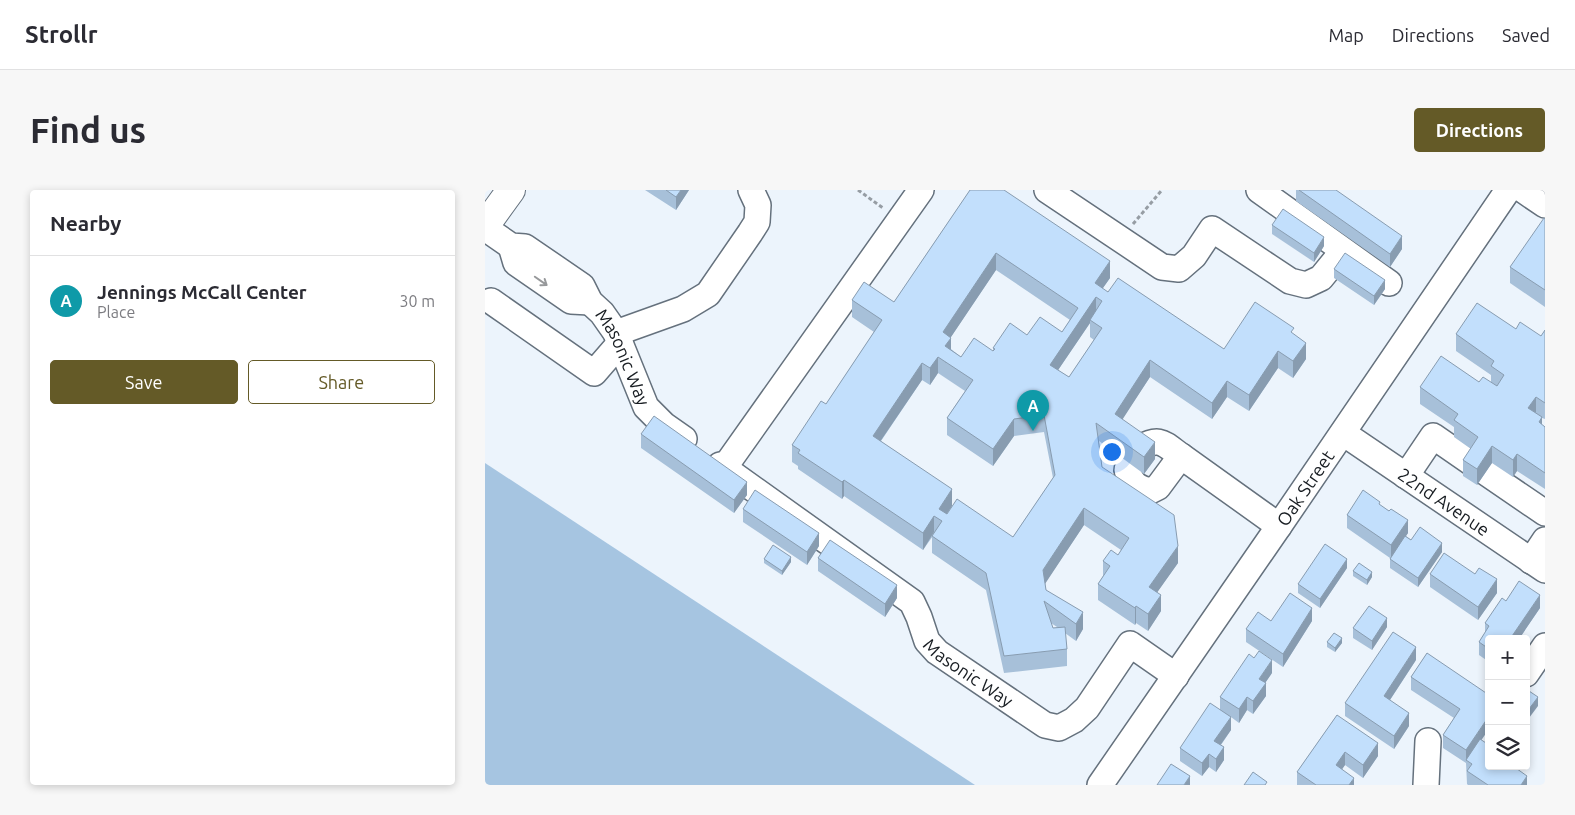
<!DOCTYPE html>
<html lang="en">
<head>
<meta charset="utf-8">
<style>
	:root { --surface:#fff; --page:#f7f7f7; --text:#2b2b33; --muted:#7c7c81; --line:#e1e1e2; --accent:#645a27 }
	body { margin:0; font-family:Ubuntu,sans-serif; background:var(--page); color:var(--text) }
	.controls { position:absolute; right:15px; bottom:15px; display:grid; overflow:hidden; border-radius:5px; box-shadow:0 2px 8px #0003 }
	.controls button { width:45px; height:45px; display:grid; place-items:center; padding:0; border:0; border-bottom:1px solid var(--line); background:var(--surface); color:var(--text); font:25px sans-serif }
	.you { position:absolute; left:626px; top:261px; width:18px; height:18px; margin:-12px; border:4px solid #fff; border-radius:50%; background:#1a73e8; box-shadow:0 0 0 8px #1a73e833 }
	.badge { display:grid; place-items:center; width:32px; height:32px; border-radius:50%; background:var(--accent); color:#fff; font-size:16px; font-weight:700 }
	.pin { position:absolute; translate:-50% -41px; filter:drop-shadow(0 1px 2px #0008) }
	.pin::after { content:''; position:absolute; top:26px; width:18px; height:15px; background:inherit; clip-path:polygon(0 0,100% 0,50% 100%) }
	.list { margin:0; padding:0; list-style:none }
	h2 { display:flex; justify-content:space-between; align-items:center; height:65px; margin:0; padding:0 20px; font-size:21px }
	h2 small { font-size:16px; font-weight:400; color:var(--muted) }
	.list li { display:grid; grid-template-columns:32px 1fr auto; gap:15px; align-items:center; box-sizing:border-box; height:90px; padding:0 20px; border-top:1px solid var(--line) }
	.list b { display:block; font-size:19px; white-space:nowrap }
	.list p { margin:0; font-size:16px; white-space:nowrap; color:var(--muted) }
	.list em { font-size:16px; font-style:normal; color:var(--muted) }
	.actions { display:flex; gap:10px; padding:15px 20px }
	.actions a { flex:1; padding:11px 0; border:1px solid var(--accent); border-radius:5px; text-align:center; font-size:18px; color:var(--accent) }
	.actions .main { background:var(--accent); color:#fff }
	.icon { flex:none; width:28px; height:28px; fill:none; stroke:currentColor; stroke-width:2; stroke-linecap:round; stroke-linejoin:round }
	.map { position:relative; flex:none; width:1060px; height:595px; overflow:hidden; border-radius:5px }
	header { display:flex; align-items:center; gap:30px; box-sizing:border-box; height:70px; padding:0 25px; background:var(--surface); border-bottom:1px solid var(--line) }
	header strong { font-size:24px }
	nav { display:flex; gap:28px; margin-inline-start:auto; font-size:18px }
	.intro { display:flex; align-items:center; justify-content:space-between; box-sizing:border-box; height:120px; padding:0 30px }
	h1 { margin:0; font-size:35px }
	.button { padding:12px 22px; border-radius:5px; background:var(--accent); color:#fff; font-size:18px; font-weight:700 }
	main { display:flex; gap:30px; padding:0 30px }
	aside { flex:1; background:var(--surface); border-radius:5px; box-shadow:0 2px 8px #0003 }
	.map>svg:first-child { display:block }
</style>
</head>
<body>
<header>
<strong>Strollr</strong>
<nav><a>Map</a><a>Directions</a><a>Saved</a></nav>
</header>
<div class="intro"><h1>Find us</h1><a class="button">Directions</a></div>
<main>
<aside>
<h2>Nearby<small></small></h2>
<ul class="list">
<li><span class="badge" style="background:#0f9aa8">A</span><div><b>Jennings McCall Center</b><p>Place</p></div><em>30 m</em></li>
</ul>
<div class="actions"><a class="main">Save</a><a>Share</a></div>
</aside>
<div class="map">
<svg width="1060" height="595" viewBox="0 0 1060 595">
	<rect width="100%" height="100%" fill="#ecf4fc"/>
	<!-- green -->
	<path fill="#a6c5e1" d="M0,273L490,595H0Z"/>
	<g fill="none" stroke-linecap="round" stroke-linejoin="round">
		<defs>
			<g id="minor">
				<path d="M562,0L677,77L694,79L709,66L727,39L805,91L821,95L836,88L858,61"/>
				<path d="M774,0L904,93"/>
				<path d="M1038,0L1060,15"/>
				<path id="s1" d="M0,38L26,56L40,57L97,96L105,112L117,123L131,143L161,217L179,235L199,249"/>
				<path d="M26,56L31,73L86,111L105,112"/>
				<path d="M6,111L109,183L135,153"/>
				<path d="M131,143L198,119L223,104L265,43L272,32L273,15L266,0"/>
				<path id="s2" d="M858,243L1060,380"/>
				<path d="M696,266L794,336"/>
				<path d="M644,273L642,280C647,294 651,297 665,301L673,297L696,266C679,254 675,246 655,258"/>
				<path id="s3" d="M235,275L427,412L434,427L442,451L452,462L560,535L574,538L589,530L602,518L645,454L691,486"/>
				<path d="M239,278L436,0"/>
				<path d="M1000,282L1060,323"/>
				<path d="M921,286L948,246L987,273"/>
				<path d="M1046,371L1060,350"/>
				<path d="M1041,484L1060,456"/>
				<path id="s4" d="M615,595L794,336L1023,0"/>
				<path d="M941,595L943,551"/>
			</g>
			<path id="highway" d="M0,36L26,0"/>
		</defs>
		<!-- minor casing -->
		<use href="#minor" stroke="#65717d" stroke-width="28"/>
		<!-- highway casing -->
		<use href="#highway" stroke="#65717d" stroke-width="30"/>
		<!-- path -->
		<path stroke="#969da4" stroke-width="3" stroke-dasharray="4 2.5" stroke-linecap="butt" d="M373,0L398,18
			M648,34L677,0"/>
		<!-- minor -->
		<use href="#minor" stroke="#fff" stroke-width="25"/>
		<!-- highway -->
		<use href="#highway" stroke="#fff" stroke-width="28"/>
	</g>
	<!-- wall -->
	<path fill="#a7c0d9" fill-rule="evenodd" d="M160,0H204L191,20Z
		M485,0L625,88L617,99L623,102L739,159L809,144L821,169L808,188L793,178L764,221L742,207L727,229L665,187L637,229L670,269L659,284L614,251L617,277L693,373L672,402L676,421L663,441L651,433L650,435L613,410V394L618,386V371L633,365L636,360L599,335L560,393L561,400L598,439L591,451L580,443L582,459V476L519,483L501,400L447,363V346L450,343L438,360L359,306L357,309L313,279V276L307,272V255L341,214L389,142L367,127V110L409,112ZM511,80L585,130L577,142L542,145L508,158V161L476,167L466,159L465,148ZM605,133V147L609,150L584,187L573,180ZM453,183L480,201L462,228V245L508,276L529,246L559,242L568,288L528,347L462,324L467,316L396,251L437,190L445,195ZM566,433L572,437L568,438Z
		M811,0H851L917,59L905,77L811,11Z
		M1060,29V117L1025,93V77Z
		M787,35L839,56L829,72L787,44Z
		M849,79L900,99L889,115L849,88Z
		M1031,139L1056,146L1060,140V229L1057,228V235L1060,237V299L1032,281L1028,287L1007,273L992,295L978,286V270L986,259L969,247V237L935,214V197L1006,192V185L971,161V144Z
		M156,244L262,305L249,323L156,258Z
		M895,315L904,321L923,343L921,346L926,350L957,362L933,397L905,378V368L862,338V325Z
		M258,319L334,356L322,375L258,332Z
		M333,368L412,408L400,427L333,381Z
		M279,369L306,372L297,385L279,373Z
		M862,378L835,418L813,403V394Z
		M868,381L887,387L882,395L868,386Z
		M945,384L1012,403L993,430L945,397Z
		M1021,411L1055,418L1034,449H1004V472L994,465V452L1000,443V433Z
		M786,431H827L798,477L761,452V439Z
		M902,437L887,460L868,448V438Z
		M842,452L857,453L850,462L842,457Z
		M942,463L996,550L1042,595H983L982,594L981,573L958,558V545L969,528L926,500V487Z
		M931,470L905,510L924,536L909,559L860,526V513Z
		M787,483L780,493L781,506L768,524L762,520L754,533L746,527V540L736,555L739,570L731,582L724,577L717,586L695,571V558L735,520V507Z
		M852,525L893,566L878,588L860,575L857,579L869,595H812V582Z"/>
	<!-- shaded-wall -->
	<path fill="#889cb0" d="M196,0H204L191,20V7Z
		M917,46V59L905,77V64Z
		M839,47V56L829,72V63Z
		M511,63V80L458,159V142Z
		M625,71V88L611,108V124L605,130V133L565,192V175L610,93Z
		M900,90V99L889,115V106Z
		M466,148V165L460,173V156Z
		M821,153V169L808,188V171Z
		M793,161V178L764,221V205Z
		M453,167V183L445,195V178Z
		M665,170V187L630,241V224Z
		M437,173V190L388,262V246Z
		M742,191V207L727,229V213Z
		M1051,207V223L1043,218Z
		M1057,227V244L1054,232Z
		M529,229V246L508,276V259Z
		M670,252V269L659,284V267Z
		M1007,256V273L992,295V279Z
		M1032,264V281L1028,287V270Z
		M359,290V306L357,309V292Z
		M262,292V305L249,323V310Z
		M467,299V316L457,331L454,319Z
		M599,318V335L558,397V380Z
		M449,326V342L438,360V343Z
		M923,330V343L906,368V355Z
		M334,343V356L322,375V362Z
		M957,353V362L933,397V388Z
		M693,356V373L664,414V397Z
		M306,367V372L297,385V381Z
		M862,369V378L835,418V409Z
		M887,382V387L882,395V390Z
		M1012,389V403L993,430V417Z
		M412,395V408L400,427V414Z
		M676,405V421L663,441V424Z
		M1055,405V418L1034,449H1025Z
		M651,416V433L650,435V418Z
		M827,418V431L798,477V464Z
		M598,422V439L591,451V434Z
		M902,428V437L887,460V451Z
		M857,448V453L850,462V458Z
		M931,457V470L899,519V506Z
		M787,470V483L774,502V489Z
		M781,493V506L768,524V511Z
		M762,507V520L754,533V519Z
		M1053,507V516L1041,532V523Z
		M924,523V536L909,559V546Z
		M1004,526V539L982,571L981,570V573V560Z
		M746,527V540L729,564V551Z
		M893,553V566L878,588V575Z
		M739,557V570L731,582V569Z
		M860,562V575L851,588V575Z
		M724,564V577L717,586V573Z
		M705,586V595H699Z
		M1042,586V595H1036Z
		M869,588V595H864Z"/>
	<!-- building -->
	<path fill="#c2dffc" stroke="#889cb0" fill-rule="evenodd" d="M181,0H196L191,7Z
		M485,0H519L625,71L610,93L623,102L633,88L739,159L770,112L809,138L806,142L821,153L808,171L793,161L764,205L742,191L727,213L665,170L630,224L670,252L659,267L611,233L617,277L689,325L693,356L664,397L676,405L663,424L651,416L650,418L613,394L625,376L618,371L626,360L633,365L644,348L599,318L558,380L561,400L598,422L591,434L559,411L568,438L580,437L582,459L519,466L501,383L447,346L457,331L449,326L438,343L359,290L357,292L313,263L315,260L307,255L336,211L341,214L397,130L367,110L379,92L409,112ZM511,63L593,118L577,142L555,127L542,145L525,133L508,158L510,159L508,161L489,148L476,167L460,156L466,148L458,142ZM611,107L617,111L605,130L617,138L584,187L565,175ZM453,167L488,190L462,228L508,259L529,229L559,225L570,285L528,347L472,309L462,324L454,319L467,299L388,246L437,173L445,178Z
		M814,0H851L917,46L905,64Z
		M798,19L839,47L829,63L787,35Z
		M1059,28L1060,29V100L1025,77Z
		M860,63L900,90L889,106L849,79Z
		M992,113L1031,139L1035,132L1056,146L1060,140V213L1051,207L1043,218L1057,227L1054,232L1060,237V283L1032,264L1028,270L1007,256L992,279L978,270L993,247L969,230L973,224L935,197L956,166L994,192L998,187L1012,196L1019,185L1006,176L1009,171L971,144Z
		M169,226L262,292L249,310L156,244Z
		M270,300L334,343L322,362L258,319Z
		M878,300L895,312L894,314L904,321L906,319L923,330L906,355L862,325Z
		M935,337L957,353L933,388L905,369L920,346L926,350Z
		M345,350L412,395L400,414L333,368Z
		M840,354L862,369L835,409L813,394Z
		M288,355L306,367L297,381L279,369Z
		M959,363L990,384L994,378L1012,389L993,417L945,384Z
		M874,373L887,382L882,390L868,381Z
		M1034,391L1055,405L1025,449H1004V459L994,452L1004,436L1000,433L1017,408L1021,411Z
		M805,403L827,418L798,464L761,439L773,422L786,431Z
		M884,416L902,428L887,451L868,438Z
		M908,442L931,457L899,506L924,523L909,546L860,513Z
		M849,443L857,448L850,458L842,452Z
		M774,461L787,470L774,489L781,493L768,511L762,507L754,519L735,507L764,464L769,468Z
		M942,463L1004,505V526L981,560L958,545L975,519L926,487Z
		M1041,499L1053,507L1041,523Z
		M725,513L746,527L729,551L739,557L731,569L724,564L717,573L695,558Z
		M852,525L893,553L878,575L860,562L851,575L869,588L864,595H831L812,582Z
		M995,549L1004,555V576H1028L1042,586L1036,595H1003L982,581L987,574L981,570Z
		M686,574L705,586L699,595H672Z
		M768,582L782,592L780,595H759Z"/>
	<!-- one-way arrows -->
	<defs><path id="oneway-shaft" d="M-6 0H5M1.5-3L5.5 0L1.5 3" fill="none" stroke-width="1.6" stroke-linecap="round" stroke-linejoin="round" transform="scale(1.25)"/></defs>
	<use stroke="#97999b" href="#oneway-shaft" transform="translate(56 91) rotate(35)"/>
	<g text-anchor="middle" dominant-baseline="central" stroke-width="4" stroke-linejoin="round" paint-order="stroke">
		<!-- street labels -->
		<g font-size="18" fill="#171c21" stroke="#fff">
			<text stroke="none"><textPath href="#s1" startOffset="198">Masonic Way</textPath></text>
			<text stroke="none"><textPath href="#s4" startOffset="361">Oak Street</textPath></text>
			<text stroke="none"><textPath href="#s2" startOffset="122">22nd Avenue</textPath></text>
			<text stroke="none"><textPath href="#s3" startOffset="330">Masonic Way</textPath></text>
		</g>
	</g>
</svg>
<div class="controls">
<button>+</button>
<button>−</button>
<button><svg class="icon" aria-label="layers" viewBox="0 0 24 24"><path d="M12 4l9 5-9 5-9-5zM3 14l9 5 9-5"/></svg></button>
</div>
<div class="you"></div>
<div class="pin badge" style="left:548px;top:241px;background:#0f9aa8">A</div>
</div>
</main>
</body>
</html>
